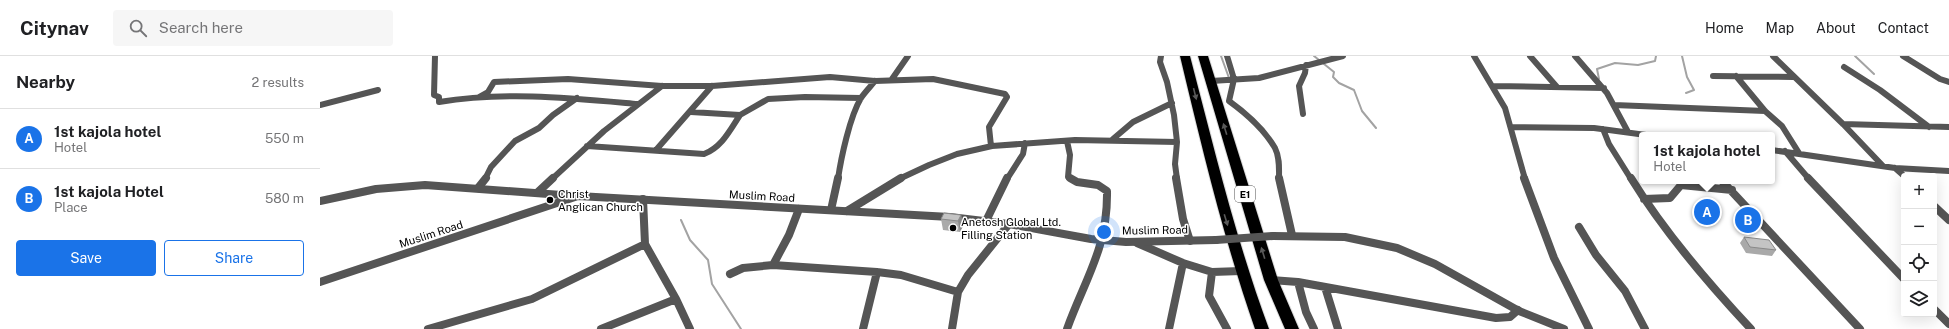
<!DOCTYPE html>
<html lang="en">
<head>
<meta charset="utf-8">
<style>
	:root { --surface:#fff; --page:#f6f6f6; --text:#202124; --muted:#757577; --line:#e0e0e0; --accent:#1a73e8 }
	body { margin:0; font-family:"Public Sans",sans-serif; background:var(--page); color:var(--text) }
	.controls { position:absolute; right:12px; bottom:12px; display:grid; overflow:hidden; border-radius:4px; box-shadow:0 4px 16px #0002 }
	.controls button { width:36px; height:36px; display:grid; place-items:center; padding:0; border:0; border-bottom:1px solid var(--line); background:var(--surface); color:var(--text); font:20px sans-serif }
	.you { position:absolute; left:784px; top:176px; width:14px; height:14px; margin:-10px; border:3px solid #fff; border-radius:50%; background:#1a73e8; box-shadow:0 0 0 6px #1a73e833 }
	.badge { display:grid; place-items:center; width:26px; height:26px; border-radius:50%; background:var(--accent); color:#fff; font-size:13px; font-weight:700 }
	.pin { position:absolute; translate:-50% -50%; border:2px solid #fff; box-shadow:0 1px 4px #0006 }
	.popup { position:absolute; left:1319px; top:76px; width:136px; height:52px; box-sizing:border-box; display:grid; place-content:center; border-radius:4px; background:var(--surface); filter:drop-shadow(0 1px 3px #0005); font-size:13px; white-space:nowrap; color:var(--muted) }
	.popup b { font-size:15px; color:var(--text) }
	.popup::after { content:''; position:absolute; left:50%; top:100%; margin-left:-8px; border:8px solid transparent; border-top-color:var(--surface) }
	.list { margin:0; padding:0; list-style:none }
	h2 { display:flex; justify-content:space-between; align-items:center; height:52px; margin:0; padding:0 16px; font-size:17px }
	h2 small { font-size:13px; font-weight:400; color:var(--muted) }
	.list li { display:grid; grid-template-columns:26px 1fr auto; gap:12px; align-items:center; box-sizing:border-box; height:60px; padding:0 16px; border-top:1px solid var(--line) }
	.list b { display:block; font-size:15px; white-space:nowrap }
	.list p { margin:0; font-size:13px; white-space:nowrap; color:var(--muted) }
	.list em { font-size:13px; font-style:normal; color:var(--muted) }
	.actions { display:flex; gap:8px; padding:12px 16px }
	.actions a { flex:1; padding:9px 0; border:1px solid var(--accent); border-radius:4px; text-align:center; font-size:14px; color:var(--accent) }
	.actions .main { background:var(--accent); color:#fff }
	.icon { flex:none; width:22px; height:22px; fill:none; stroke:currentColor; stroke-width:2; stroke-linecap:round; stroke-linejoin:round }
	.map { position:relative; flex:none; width:1629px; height:273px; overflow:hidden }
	header { display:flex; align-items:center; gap:24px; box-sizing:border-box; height:56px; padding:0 20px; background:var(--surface); border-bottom:1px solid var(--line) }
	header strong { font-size:19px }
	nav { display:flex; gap:22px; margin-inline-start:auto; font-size:14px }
	.search { width:280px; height:36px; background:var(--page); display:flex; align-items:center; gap:10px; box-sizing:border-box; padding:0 14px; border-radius:4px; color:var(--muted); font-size:15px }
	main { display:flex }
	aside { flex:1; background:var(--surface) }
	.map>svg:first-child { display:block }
</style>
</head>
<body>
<header>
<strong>Citynav</strong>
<div class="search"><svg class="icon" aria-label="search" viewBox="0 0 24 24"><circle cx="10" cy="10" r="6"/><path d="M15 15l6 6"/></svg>Search here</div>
<nav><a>Home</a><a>Map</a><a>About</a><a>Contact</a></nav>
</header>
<main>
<aside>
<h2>Nearby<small>2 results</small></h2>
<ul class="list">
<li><span class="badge">A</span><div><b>1st kajola hotel</b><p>Hotel</p></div><em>550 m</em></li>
<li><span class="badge">B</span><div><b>1st kajola Hotel</b><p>Place</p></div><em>580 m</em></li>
</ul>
<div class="actions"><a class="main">Save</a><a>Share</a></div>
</aside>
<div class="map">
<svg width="1629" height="273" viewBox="0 0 1629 273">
	<rect width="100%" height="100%" fill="#fff"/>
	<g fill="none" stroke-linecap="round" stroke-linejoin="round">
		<!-- stream -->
		<path stroke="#a3a3a3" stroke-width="2" d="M901,0L909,22
			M994,0L1014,16L1013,21L1019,27L1034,34L1042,55L1056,72
			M1362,0L1367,21L1374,34L1366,37
			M1535,0L1554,18
			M1279,23L1277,13L1295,7L1318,9L1335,5L1336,0
			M361,164L370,184L388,204L392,228L421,273"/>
		<defs>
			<path id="motorway" d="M860,0H870C894,92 916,184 949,273H935C904,184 882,92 860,0Z
				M878,0H888L958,224L979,273H965L944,224Z"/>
		</defs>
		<!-- motorway casing -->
		<use href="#motorway" stroke="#dbdbdb" stroke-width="2"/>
		<!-- minor-far1 -->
		<path stroke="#555" stroke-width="6" d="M115,0L114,39L119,41V46C186,35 251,42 318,48
			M841,0L840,6L847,26L854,59L857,86L855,108L857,123
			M907,0L914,23L909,45C927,58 944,73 955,92C960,102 959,113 959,123
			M1154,0L1185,52L1205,123
			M1210,0L1237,31
			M1255,0L1287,37L1308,76
			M1453,0L1523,68L1563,110
			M1583,0L1620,23L1629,26
			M1524,11L1560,34L1609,71
			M1393,20L1473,21
			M1416,20L1445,55L1462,70L1479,97
			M572,23L588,0
			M891,25L939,22L1023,0
			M1173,30L1284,32
			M159,41L168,36L174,26L248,23L342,30H392L510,21L555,25L613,23L685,38L687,41L669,71L671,90
			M0,49L58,34
			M1294,49L1445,55
			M371,56L420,59L448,43L485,41L541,42
			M983,58L979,30L985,17L986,9
			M1523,68L1629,71
			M1191,71L1274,72L1326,79
			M1283,73L1289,88L1311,123
			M793,83L813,66L852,47
			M747,85L750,99L748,121L752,123
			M267,90L384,98C402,91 410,74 420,59
			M336,94L392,30
			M1452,94L1575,112L1629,115
			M1465,95L1489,123
			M1575,112L1584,120
			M165,123L171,111L195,85L219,72L233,59L257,42
			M232,123L284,75L342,30
			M518,123C521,102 530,60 541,42C545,36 551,30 555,25
			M579,123L609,109L637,98L672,90L755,84L857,86
			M687,123L703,98L705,87"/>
		<!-- minor -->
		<path stroke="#555" stroke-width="8" d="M856,122L863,163L870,185
			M959,122L972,179
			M1204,122L1234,202L1269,273
			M1311,122C1345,177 1387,226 1431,273
			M1488,122L1584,223
			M1402,125L1540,273
			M158,132L166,122
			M218,136L233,122
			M323,143L325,188L356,243L370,273
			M1324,143L1350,142L1361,129L1412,134
			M1614,150L1629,164
			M511,154L518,122
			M527,155L581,122
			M666,165L687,122
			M1259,171L1276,199L1305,235L1325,273
			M817,187L863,207L892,216L921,215
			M453,209L469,179L479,153
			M892,216L889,240L907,273
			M410,218L423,212L453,209L557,216L581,219L638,236
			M951,224L978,226L1176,262L1190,261L1198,254
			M978,226L986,256L994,273
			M1005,231L1018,273
			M1614,253L1629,268
			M108,273L212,243L325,188
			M281,273L356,243
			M543,273L557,216
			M632,273L638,236L648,219L689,168
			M747,273C765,223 788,192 787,135L778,129L757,126L750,122
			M849,273L863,207"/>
		<!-- tertiary -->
		<path stroke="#555" stroke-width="8" d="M0,145L56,133L105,129L255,140
			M953,180L1025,181L1077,192L1115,208L1199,255L1244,273
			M0,226L258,140L630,161L689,168L771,183L806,186L896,184"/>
		<!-- motorway -->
		<use href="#motorway" fill="#000" fill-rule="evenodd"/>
		<!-- tertiary-bridge -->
		<path stroke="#555" stroke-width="8" d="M896,184L953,180"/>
	</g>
	<!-- wall -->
	<path fill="#a9a9a9" d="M1426,155L1438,164L1435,170L1427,169L1422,160Z
		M641,159L643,170L640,176L623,174L621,163Z
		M1424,181L1456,194L1452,200L1426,197L1420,187Z"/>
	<!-- shaded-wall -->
	<path fill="#898989" d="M641,159L643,170L640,176L638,165Z"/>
	<!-- building -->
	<path fill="#c4c4c4" stroke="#898989" d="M1426,155H1432L1438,164L1430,163Z
		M624,157L641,159L638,165L621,163Z
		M1424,181L1449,184L1456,194L1430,191Z"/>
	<!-- one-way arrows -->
	<defs><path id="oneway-solid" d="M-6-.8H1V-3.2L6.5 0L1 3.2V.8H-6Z"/></defs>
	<g fill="#595959">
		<use href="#oneway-solid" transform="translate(875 38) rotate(76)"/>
		<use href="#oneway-solid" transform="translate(905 73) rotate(-107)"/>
		<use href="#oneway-solid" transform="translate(906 164) rotate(73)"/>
		<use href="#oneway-solid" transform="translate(943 197) rotate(-107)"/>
	</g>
	<!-- markers -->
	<g fill="#000" stroke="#fff" stroke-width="1.5">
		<circle cx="230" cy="144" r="4"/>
		<circle cx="633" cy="172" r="4"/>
	</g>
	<g text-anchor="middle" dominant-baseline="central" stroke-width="3" stroke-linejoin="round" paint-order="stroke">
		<!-- shield labels -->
		<rect fill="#fff" stroke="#4c4c4c" stroke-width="1" x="915" y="130" width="20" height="16" rx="3"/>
		<g font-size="10" font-weight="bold" fill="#000">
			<text x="925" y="138">E1</text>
		</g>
		<!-- poi labels -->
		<g font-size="11" fill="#000" stroke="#fff" text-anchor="start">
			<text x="238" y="138">Christ<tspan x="238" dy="13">Anglican Church</tspan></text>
			<text x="641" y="166">Anetosh Global Ltd.<tspan x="641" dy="13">Filling Station</tspan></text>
		</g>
		<!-- street labels -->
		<g font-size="11" fill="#000" stroke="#fff">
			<text transform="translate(442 140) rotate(3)">Muslim Road</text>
			<text transform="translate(835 174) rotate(-1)">Muslim Road</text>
			<text transform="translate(111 178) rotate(-18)">Muslim Road</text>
		</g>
	</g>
</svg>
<div class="controls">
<button>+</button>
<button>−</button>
<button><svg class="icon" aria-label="locate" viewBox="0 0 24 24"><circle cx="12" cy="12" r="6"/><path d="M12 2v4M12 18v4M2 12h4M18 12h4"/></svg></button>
<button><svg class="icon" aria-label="layers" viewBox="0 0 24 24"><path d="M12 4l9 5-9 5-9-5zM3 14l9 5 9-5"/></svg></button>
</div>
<div class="you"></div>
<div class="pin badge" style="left:1387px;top:156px">A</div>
<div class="popup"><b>1st kajola hotel</b>Hotel</div>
<div class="pin badge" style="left:1428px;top:164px">B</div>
</div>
</main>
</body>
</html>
